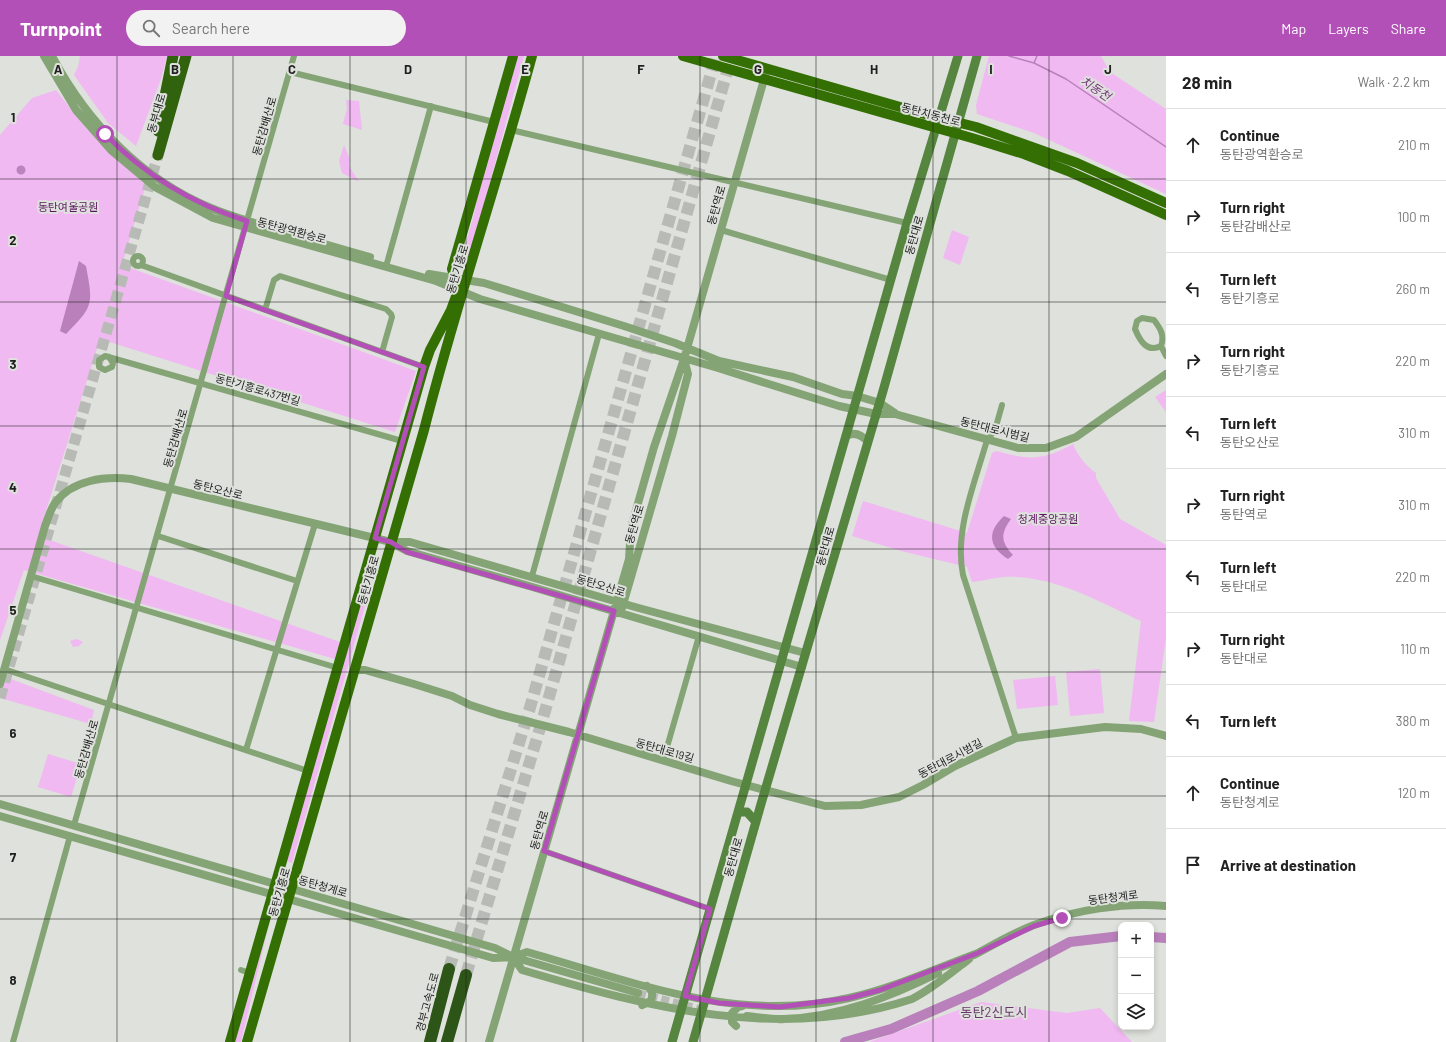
<!DOCTYPE html>
<html lang="en">
<head>
<meta charset="utf-8">
<style>
	:root { --surface:#fff; --page:#f2f2f2; --text:#222; --muted:#767676; --line:#e0e0e0; --accent:#b250b7 }
	body { margin:0; font-family:Barlow,"Noto Sans KR",sans-serif; background:var(--page); color:var(--text) }
	.controls { position:absolute; right:12px; bottom:12px; display:grid; overflow:hidden; border-radius:8px; box-shadow:0 2px 6px #0003 }
	.controls button { width:36px; height:36px; display:grid; place-items:center; padding:0; border:0; border-bottom:1px solid var(--line); background:var(--surface); color:var(--text); font:20px sans-serif }
	.stop { position:absolute; width:12px; height:12px; margin:-9px; border:3px solid #b250b7; border-radius:50%; background:#fff }
	.stop.end { background:#b250b7; border-color:#fff; box-shadow:0 1px 4px #0008 }
	.list { margin:0; padding:0; list-style:none }
	h2 { display:flex; justify-content:space-between; align-items:center; height:52px; margin:0; padding:0 16px; font-size:17px }
	h2 small { font-size:13px; font-weight:400; color:var(--muted) }
	.list li { display:grid; grid-template-columns:26px 1fr auto; gap:12px; align-items:center; box-sizing:border-box; height:72px; padding:0 16px; border-top:1px solid var(--line) }
	.list b { display:block; font-size:15px; white-space:nowrap }
	.list p { margin:0; font-size:13px; white-space:nowrap; color:var(--muted) }
	.list em { font-size:13px; font-style:normal; color:var(--muted) }
	.icon { flex:none; width:22px; height:22px; fill:none; stroke:currentColor; stroke-width:2; stroke-linecap:round; stroke-linejoin:round }
	.map { position:relative; flex:none; width:1166px; height:986px; overflow:hidden }
	header { display:flex; align-items:center; gap:24px; box-sizing:border-box; height:56px; padding:0 20px; background:var(--accent); color:#fff }
	header strong { font-size:19px }
	nav { display:flex; gap:22px; margin-inline-start:auto; font-size:14px }
	.search { width:280px; height:36px; background:var(--page); display:flex; align-items:center; gap:10px; box-sizing:border-box; padding:0 14px; border-radius:22px; color:var(--muted); font-size:15px }
	main { display:flex }
	aside { flex:1; background:var(--surface) }
	.map>svg:first-child { display:block }
</style>
</head>
<body>
<header>
<strong>Turnpoint</strong>
<div class="search"><svg class="icon" aria-label="search" viewBox="0 0 24 24"><circle cx="10" cy="10" r="6"/><path d="M15 15l6 6"/></svg>Search here</div>
<nav><a>Map</a><a>Layers</a><a>Share</a></nav>
</header>
<main>
<div class="map">
<svg width="1166" height="986" viewBox="0 0 1166 986">
	<rect width="100%" height="100%" fill="#dee1dc"/>
	<!-- green -->
	<path fill="#f0b9f1" d="M80,0H167L161,23L136,90L108,67L74,19L78,11Z
		M515,0H524L470,200L466,202L462,200L474,159L482,117Z
		M989,0H1101L1110,16L1166,53V138L1034,77L977,58L976,49Z
		M56,34L86,72L146,129L122,209L416,315L395,376L100,283L38,480L340,586L335,603L24,514L0,584V79L32,42Z
		M346,44L359,45L362,74L343,68L347,53Z
		M344,89L350,103L349,110L359,126L342,117L339,105Z
		M952,174L969,181L960,209L943,202Z
		M1166,334V356L1155,341Z
		M1073,388C1078,400 1085,409 1096,417V422L1120,463L1166,489V582L1154,666L1129,665L1141,565C1098,545 1052,518 1003,521C993,522 982,525 972,526L967,511L901,495L852,480L863,445L967,477L992,397L996,395C1029,404 1042,405 1073,388Z
		M371,507L377,508L292,807L286,805Z
		M77,583L83,586L79,590L73,591L70,585Z
		M1100,613L1104,657L1070,660L1066,616Z
		M0,619L94,654L91,668L0,642Z
		M1055,620L1058,649L1017,653L1013,624Z
		M48,698L81,708L71,741L38,731Z
		M268,872L241,986H235Z
		M981,946L1067,957L1100,952L1132,986H869Z"/>
	<!-- forest -->
	<path fill="#bc83be" d="M16.5 114a4.5 4.5 0 1 1 9 0a4.5 4.5 0 1 1-9 0Z"/>
	<!-- water -->
	<path fill="#b980bb" d="M79,205L86,210C93,248 94,250 66,278L60,275Z
		M1004,460L1011,463C1000,478 1001,486 1013,499L1008,503C988,490 987,476 1004,460Z"/>
	<g fill="none" stroke-linecap="round" stroke-linejoin="round">
		<!-- stream -->
		<path stroke="#b980bb" stroke-width="1.5" d="M1009,0L1034,7L1066,23L1166,91
			M1034,7L1037,0"/>
		<!-- river -->
		<path stroke="#b980bb" stroke-width="10" d="M1151,881L1166,882
			M845,986L891,973L978,935L1070,886L1121,880"/>
		<!-- tertiary-tunnel -->
		<path stroke="#b8bab6" stroke-width="8" stroke-dasharray="8 4" stroke-linecap="butt" d="M638,937L699,953"/>
		<!-- trunk-tunnel -->
		<path stroke="#b8bab6" stroke-width="11" stroke-dasharray="11 5.5" stroke-linecap="butt" d="M0,642L158,99"/>
		<!-- motorway-tunnel -->
		<path stroke="#b8bab6" stroke-width="12" stroke-dasharray="12 6" stroke-linecap="butt" d="M449,913L529,655L716,0
			M466,919L543,662L731,2"/>
		<!-- minor -->
		<path stroke="#84a475" stroke-width="6" d="M290,16L494,66
			M511,74L907,167
			M721,174L891,224
			M133 205a5 5 0 1 1 10 0a5 5 0 1 1-10 0Z
			M387,207L431,50
			M141,209L424,311
			M265,254L274,224L280,220L386,253L391,258L392,261L382,296
			M1142,262L1154,264C1160,272 1165,279 1161,290C1147,297 1140,285 1135,273L1137,265Z
			M1161,290L1166,300
			M109,301L113,307L112,311L105,314L99,311V304L105,300L402,385
			M1002,349L995,374L987,384C975,427 954,474 963,519L1016,682
			M158,480L297,525
			M31,520L338,612
			M532,520L599,278
			M4,613L308,715
			M246,694L315,468
			M663,705L699,580
			M74,769L294,0
			M544,795L710,853
			M241,914L250,917
			M13,986L70,780"/>
		<!-- tertiary -->
		<path stroke="#84a475" stroke-width="8" d="M44,0L76,54L112,95L155,131L213,162L436,225L480,243L718,312L839,350L876,358H895L1018,392H1046L1076,381L1166,318
			M52,0C87,66 141,123 211,152C230,160 251,166 271,172C304,182 337,192 370,201
			M429,218L484,227L624,270L675,287L719,305L793,321L842,338L857,340L880,347L895,357
			M846,380C855,375 862,379 868,386
			M392,487L407,495L529,530L802,611
			M622,552L672,380L688,318L684,303
			M355,614H365L414,628L452,640L470,649L498,658L569,676L731,725L825,750L861,749L899,741L923,729L955,710L1016,682L1105,671L1141,673L1166,680
			M0,628L45,470C48,463 50,454 55,447C72,424 104,420 131,423L391,486H410L635,551L805,597
			M0,748L495,892L513,901L638,937
			M0,760L493,902L513,901L527,896C634,926 737,968 849,942C893,932 935,913 978,897
			M974,899C993,889 1013,877 1034,869C1075,854 1123,846 1166,850
			M513,901L522,914C650,952 782,986 912,943C932,933 951,917 969,903
			M642,949L651,945C653,938 653,935 647,930
			M747,960C759,961 772,964 784,963C839,961 890,941 938,917
			M736,970L732,966V957L738,951L742,950
			M489,986L629,503L631,472L654,391L684,303L767,13"/>
		<!-- secondary -->
		<path stroke="#56853f" stroke-width="9" d="M738,756H747L756,766
			M672,986L907,167L958,0
			M693,986L761,748L883,335L977,0"/>
		<!-- primary -->
		<path stroke="#346f04" stroke-width="10" d="M683,0L972,82L1024,98L1068,115L1166,159
			M723,0L921,57L976,71L1077,107L1166,147
			M230,986L424,311L430,294L451,254L458,235L452,213L513,0
			M247,986L424,374C456,248 498,125 532,0"/>
		<!-- trunk -->
		<path stroke="#31620e" stroke-width="11" d="M158,75L173,0
			M158,99L186,0"/>
		<!-- motorway -->
		<path stroke="#2e5518" stroke-width="12" d="M430,986L449,913
			M447,986L466,919"/>
	</g>
	<g fill="none" stroke-linecap="round" stroke-linejoin="round">
		<!-- route -->
		<path stroke="#b250b7" stroke-width="5" d="M105,78C145,119 193,148 247,165L226,240L424,311L375,482L391,486L407,496L614,555L544,795L710,853L685,940L719,947L780,951L849,942L880,934L978,897L1034,870L1062,862"/>
	</g>
	<!-- grid -->
	<path fill="none" stroke="#1e1f1e" stroke-width="1" stroke-opacity="0.55" d="M117,0V986M233,0V986M350,0V986M466,0V986M583,0V986M700,0V986M816,0V986M933,0V986M1049,0V986M0,123H1166M0,246H1166M0,370H1166M0,493H1166M0,616H1166M0,740H1166M0,863H1166"/>
	<g text-anchor="middle" dominant-baseline="central" stroke-width="4" stroke-linejoin="round" paint-order="stroke">
		<!-- street labels -->
		<g font-size="11" fill="#1e1f1e" stroke="#dee1dc">
			<text transform="translate(156 57) rotate(-74)">동부대로</text>
			<text transform="translate(931 58) rotate(15)">동탄치동천로</text>
			<text transform="translate(264 70) rotate(-74)">동탄감배산로</text>
			<text transform="translate(716 149) rotate(-74)">동탄역로</text>
			<text transform="translate(292 174) rotate(15)">동탄광역환승로</text>
			<text transform="translate(914 179) rotate(-74)">동탄대로</text>
			<text transform="translate(457 213) rotate(-73)">동탄기흥로</text>
			<text transform="translate(258 333) rotate(16)">동탄기흥로437번길</text>
			<text transform="translate(995 373) rotate(14)">동탄대로시범길</text>
			<text transform="translate(175 382) rotate(-74)">동탄감배산로</text>
			<text transform="translate(218 433) rotate(14)">동탄오산로</text>
			<text transform="translate(634 468) rotate(-73)">동탄역로</text>
			<text transform="translate(825 490) rotate(-74)">동탄대로</text>
			<text transform="translate(368 524) rotate(-74)">동탄기흥로</text>
			<text transform="translate(601 529) rotate(17)">동탄오산로</text>
			<text transform="translate(86 693) rotate(-74)">동탄감배산로</text>
			<text transform="translate(665 694) rotate(16)">동탄대로19길</text>
			<text transform="translate(950 702) rotate(-28)">동탄대로시범길</text>
			<text transform="translate(539 774) rotate(-74)">동탄역로</text>
			<text transform="translate(733 801) rotate(-74)">동탄대로</text>
			<text transform="translate(323 830) rotate(16)">동탄청계로</text>
			<text transform="translate(279 836) rotate(-74)">동탄기흥로</text>
			<text transform="translate(1113 841) rotate(-7)">동탄청계로</text>
			<text transform="translate(427 946) rotate(-75)">경부고속도로</text>
		</g>
		<!-- park labels -->
		<g font-size="11" fill="#5e1862" stroke="#dee1dc">
			<text x="68" y="150">동탄여울공원</text>
			<text x="1048" y="462">청계중앙공원</text>
		</g>
		<!-- water labels -->
		<g font-size="12" font-style="italic" fill="#78337c" stroke="#dee1dc">
			<text transform="translate(1096 32) rotate(34)">치동천</text>
		</g>
		<!-- quarter labels -->
		<g font-size="13" fill="#69386b" stroke="#dee1dc">
			<text x="994" y="956">동탄2신도시</text>
		</g>
	</g>
	<g font-size="13" text-anchor="middle" font-weight="bold" fill="#1e1f1e" stroke="#dee1dc" stroke-width="4" stroke-linejoin="round" paint-order="stroke">
		<text x="58" y="18">A</text>
		<text x="175" y="18">B</text>
		<text x="292" y="18">C</text>
		<text x="408" y="18">D</text>
		<text x="525" y="18">E</text>
		<text x="641" y="18">F</text>
		<text x="758" y="18">G</text>
		<text x="874" y="18">H</text>
		<text x="991" y="18">I</text>
		<text x="1108" y="18">J</text>
		<text x="13" y="66">1</text>
		<text x="13" y="189">2</text>
		<text x="13" y="313">3</text>
		<text x="13" y="436">4</text>
		<text x="13" y="559">5</text>
		<text x="13" y="682">6</text>
		<text x="13" y="806">7</text>
		<text x="13" y="929">8</text>
	</g>
</svg>
<div class="controls">
<button>+</button>
<button>−</button>
<button><svg class="icon" aria-label="layers" viewBox="0 0 24 24"><path d="M12 4l9 5-9 5-9-5zM3 14l9 5 9-5"/></svg></button>
</div>
<div class="stop" style="left:105px;top:78px"></div>
<div class="stop end" style="left:1062px;top:862px"></div>
</div>
<aside>
<h2>28 min<small>Walk · 2.2 km</small></h2>
<ul class="list">
<li><svg class="icon" aria-label="ahead" viewBox="0 0 24 24"><path d="M12 20V5M6 11l6-6 6 6"/></svg><div><b>Continue</b><p>동탄광역환승로</p></div><em>210 m</em></li>
<li><svg class="icon" aria-label="right" viewBox="0 0 24 24"><path d="M7 20v-9h11M14 6l5 5-5 5"/></svg><div><b>Turn right</b><p>동탄감배산로</p></div><em>100 m</em></li>
<li><svg class="icon" aria-label="left" viewBox="0 0 24 24"><path d="M17 20v-9H6M10 6l-5 5 5 5"/></svg><div><b>Turn left</b><p>동탄기흥로</p></div><em>260 m</em></li>
<li><svg class="icon" aria-label="right" viewBox="0 0 24 24"><path d="M7 20v-9h11M14 6l5 5-5 5"/></svg><div><b>Turn right</b><p>동탄기흥로</p></div><em>220 m</em></li>
<li><svg class="icon" aria-label="left" viewBox="0 0 24 24"><path d="M17 20v-9H6M10 6l-5 5 5 5"/></svg><div><b>Turn left</b><p>동탄오산로</p></div><em>310 m</em></li>
<li><svg class="icon" aria-label="right" viewBox="0 0 24 24"><path d="M7 20v-9h11M14 6l5 5-5 5"/></svg><div><b>Turn right</b><p>동탄역로</p></div><em>310 m</em></li>
<li><svg class="icon" aria-label="left" viewBox="0 0 24 24"><path d="M17 20v-9H6M10 6l-5 5 5 5"/></svg><div><b>Turn left</b><p>동탄대로</p></div><em>220 m</em></li>
<li><svg class="icon" aria-label="right" viewBox="0 0 24 24"><path d="M7 20v-9h11M14 6l5 5-5 5"/></svg><div><b>Turn right</b><p>동탄대로</p></div><em>110 m</em></li>
<li><svg class="icon" aria-label="left" viewBox="0 0 24 24"><path d="M17 20v-9H6M10 6l-5 5 5 5"/></svg><div><b>Turn left</b></div><em>380 m</em></li>
<li><svg class="icon" aria-label="ahead" viewBox="0 0 24 24"><path d="M12 20V5M6 11l6-6 6 6"/></svg><div><b>Continue</b><p>동탄청계로</p></div><em>120 m</em></li>
<li><svg class="icon" aria-label="arrive" viewBox="0 0 24 24"><path d="M6 21V4h12l-3 4 3 4H6"/></svg><div><b>Arrive at destination</b></div></li>
</ul>
</aside>
</main>
</body>
</html>
